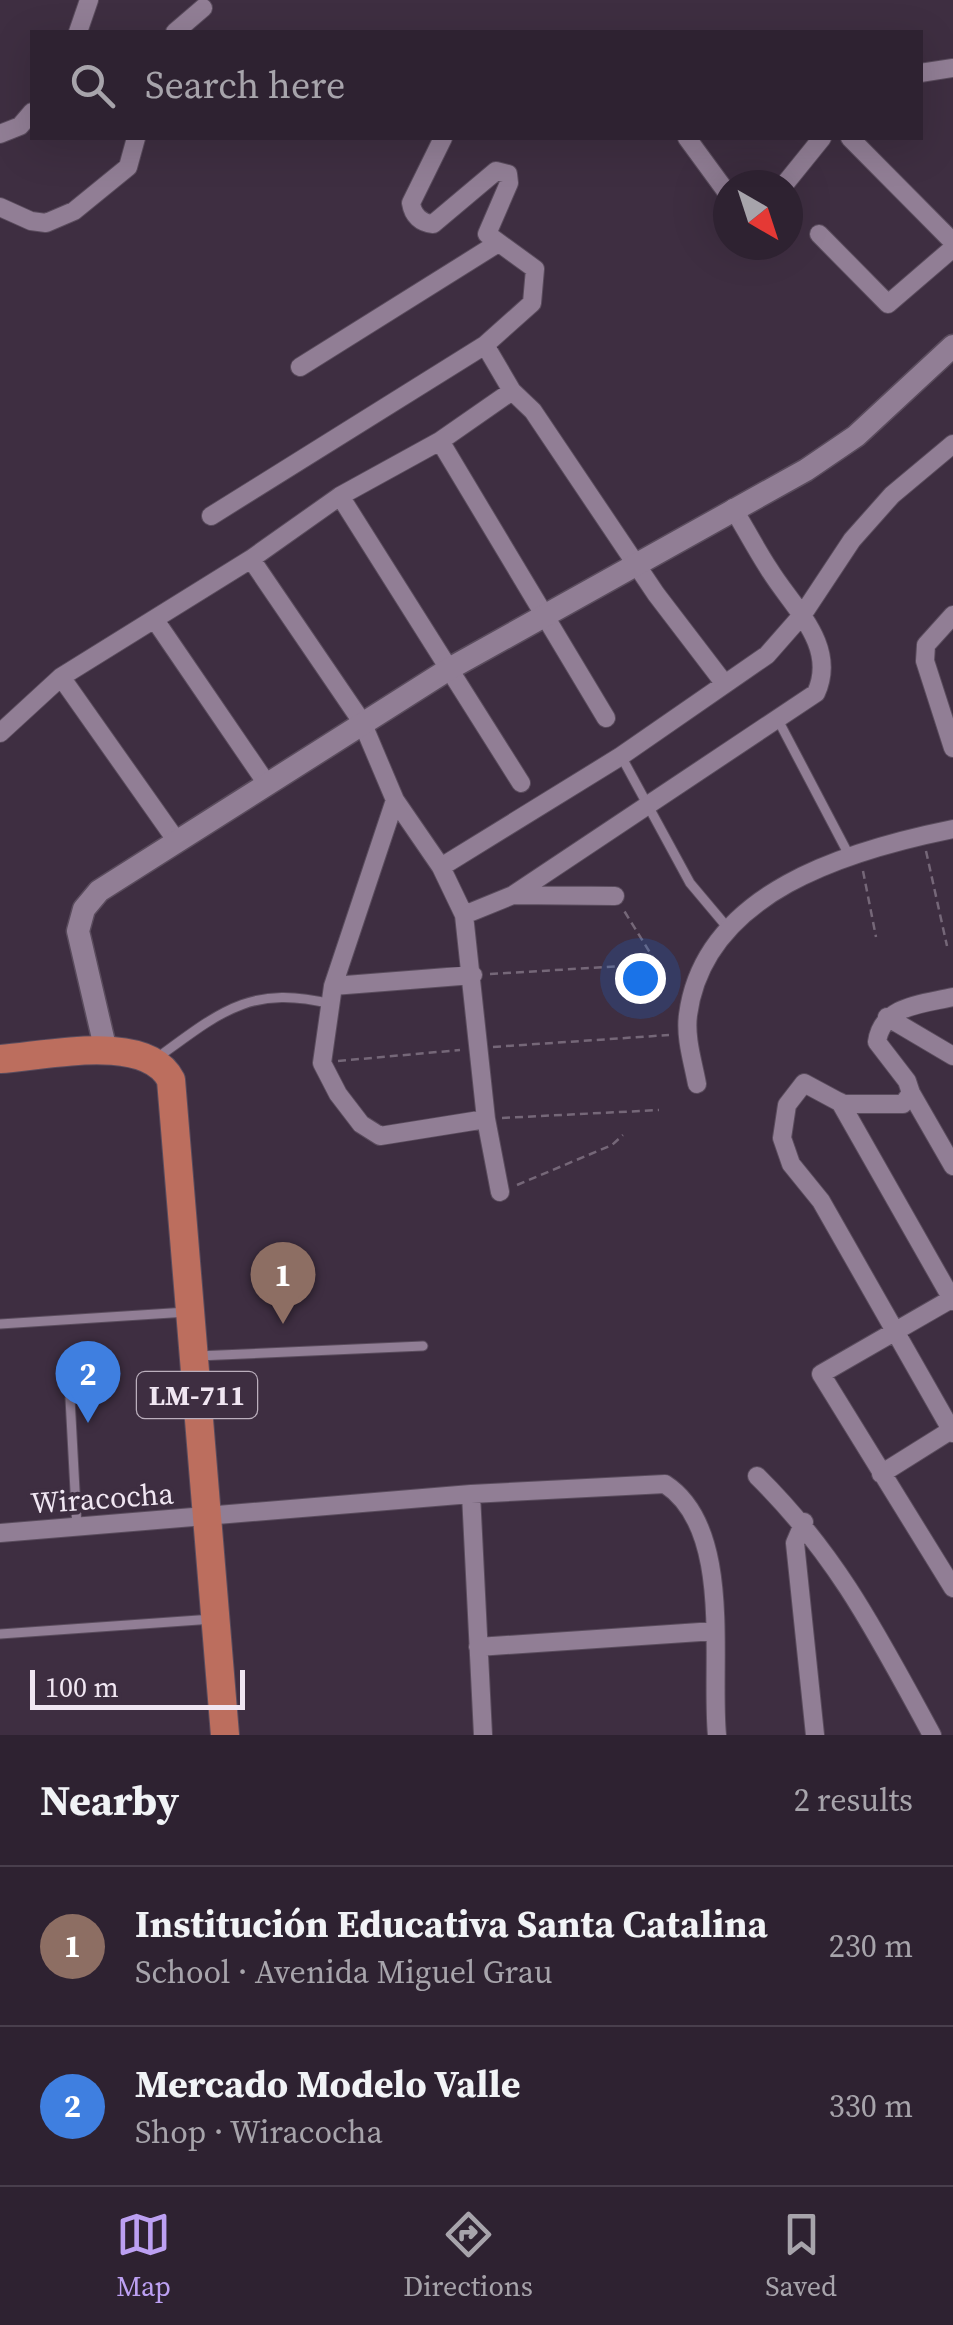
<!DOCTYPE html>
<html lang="en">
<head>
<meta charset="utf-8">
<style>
	:root { --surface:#2e2231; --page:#362a39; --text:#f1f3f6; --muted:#a7a4ab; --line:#493f4d; --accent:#bca0f2 }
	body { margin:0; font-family:"Source Serif 4",serif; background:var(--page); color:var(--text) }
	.compass { position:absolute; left:713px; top:170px; width:90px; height:90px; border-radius:50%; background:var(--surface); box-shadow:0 10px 40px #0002; rotate:141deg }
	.scale { position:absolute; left:30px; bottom:25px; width:215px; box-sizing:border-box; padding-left:10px; border:5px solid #f0e6f2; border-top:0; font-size:28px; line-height:35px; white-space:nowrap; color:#f0e6f2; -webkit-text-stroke:8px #3e2e41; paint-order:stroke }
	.you { position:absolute; left:640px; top:978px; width:35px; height:35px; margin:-25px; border:8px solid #fff; border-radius:50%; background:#1a73e8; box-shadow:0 0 0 15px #1a73e833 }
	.badge { display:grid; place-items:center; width:65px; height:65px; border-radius:50%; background:var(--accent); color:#fff; font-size:32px; font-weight:700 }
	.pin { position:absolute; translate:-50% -82px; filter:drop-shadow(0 2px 5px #0008) }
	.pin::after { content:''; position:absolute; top:52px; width:35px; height:30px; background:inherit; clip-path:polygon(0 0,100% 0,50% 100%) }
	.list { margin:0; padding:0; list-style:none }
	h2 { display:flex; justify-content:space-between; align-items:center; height:130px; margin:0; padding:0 40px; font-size:42px }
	h2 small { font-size:32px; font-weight:400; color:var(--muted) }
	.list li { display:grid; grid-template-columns:65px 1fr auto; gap:30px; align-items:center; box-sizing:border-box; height:160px; padding:0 40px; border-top:2px solid var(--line) }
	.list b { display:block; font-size:38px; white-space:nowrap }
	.list p { margin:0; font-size:32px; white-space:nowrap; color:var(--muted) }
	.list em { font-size:32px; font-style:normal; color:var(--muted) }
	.icon { flex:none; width:55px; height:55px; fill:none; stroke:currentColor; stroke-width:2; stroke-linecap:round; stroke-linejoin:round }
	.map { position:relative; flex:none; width:953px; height:1735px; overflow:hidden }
	.search { position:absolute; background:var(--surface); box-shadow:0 10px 40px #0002; left:30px; right:30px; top:30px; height:110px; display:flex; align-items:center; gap:25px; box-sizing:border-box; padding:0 35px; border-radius:0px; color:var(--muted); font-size:38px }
	.sheet { height:450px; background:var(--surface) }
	nav { display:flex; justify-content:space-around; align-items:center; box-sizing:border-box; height:140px; border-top:2px solid var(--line); background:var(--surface); font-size:28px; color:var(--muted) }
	nav a { display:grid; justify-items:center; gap:5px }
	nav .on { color:var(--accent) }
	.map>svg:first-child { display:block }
</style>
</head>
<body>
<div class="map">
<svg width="953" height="1735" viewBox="0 0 953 1735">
	<rect width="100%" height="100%" fill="#3e2e41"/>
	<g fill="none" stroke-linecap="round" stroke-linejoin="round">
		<defs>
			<path id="service" d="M777,718L850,857
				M621,756L690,883L727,927
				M157,1058C220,1012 251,984 331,1004
				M0,1324L187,1312
				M197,1356L423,1346
				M70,1398L77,1528
				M0,1634L213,1619"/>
			<path id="minor" d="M78,32L89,0
				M175,32L203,8
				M920,73L953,68
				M0,134L20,126L32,112
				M687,138L728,194
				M850,138L953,242
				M784,185L822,138
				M0,207L31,221L46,223L74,211L128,167L136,138
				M819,234L888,304L953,248
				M300,367L495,245
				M512,391L533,411L656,594L724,683
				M440,441L606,718
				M340,496L521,783
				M211,516L485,345L532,303L535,269L487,234L509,183L508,174L496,171L433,224C421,223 413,216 411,203L443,138
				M251,559L362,722L395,800L441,867L464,915L486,1119L500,1192
				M953,615L926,645L925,661L953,748
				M155,620L267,784
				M61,677L176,840
				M0,733L61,677L251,559L340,496L440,441L512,391L485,345
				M395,800L333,986L322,1063L338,1094L361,1124L380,1136L486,1119
				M441,867L621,756L767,655L803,614L852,540L892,495L953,444
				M615,896L513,895L816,693C838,645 792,607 769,569C756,549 745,528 733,508
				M464,915L513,895
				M333,986L473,975
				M953,997C923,1004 882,1005 877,1042L907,1081L911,1093L903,1104H843L804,1083L787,1105L782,1138L791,1164L821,1201L953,1433
				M887,1017L953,1056
				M697,1084C693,1062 685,1038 688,1015C704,892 849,850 953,829
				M911,1093L953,1166
				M840,1102L953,1301
				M953,1298L821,1374L953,1588
				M881,1474L953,1429
				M757,1476C838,1556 878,1636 932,1735
				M471,1494L483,1735
				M804,1522L795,1543L815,1735
				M0,1533L471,1494L665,1484C734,1529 710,1663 717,1735
				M478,1647L715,1631"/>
			<path id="tertiary" d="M106,1051L78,931L84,909L99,891L449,669L806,470L856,436L953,346"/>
			<path id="primary" d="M0,1059C46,1056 147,1032 171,1080L225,1735"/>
		</defs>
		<!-- service casing -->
		<use href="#service" stroke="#5a4c5d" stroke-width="11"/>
		<!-- minor casing -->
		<use href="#minor" stroke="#5a4c5d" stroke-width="20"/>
		<!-- tertiary casing -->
		<use href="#tertiary" stroke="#5a4c5d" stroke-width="25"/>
		<!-- primary casing -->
		<use href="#primary" stroke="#5a4c5d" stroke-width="30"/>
		<!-- path -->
		<path stroke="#756778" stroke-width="2.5" stroke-dasharray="8 5" stroke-linecap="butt" d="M926,851L947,946
			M863,871L876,937
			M490,974L657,964L623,909
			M493,1047L669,1035
			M338,1061L460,1050
			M502,1118L659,1110
			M517,1185L612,1145L623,1135"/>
		<!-- service -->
		<use href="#service" stroke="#917e95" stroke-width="9"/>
		<!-- minor -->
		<use href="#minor" stroke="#917e95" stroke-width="18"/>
		<!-- tertiary -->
		<use href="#tertiary" stroke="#917e95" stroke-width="22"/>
		<!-- primary -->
		<use href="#primary" stroke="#bc6e5e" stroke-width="28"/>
	</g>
	<g text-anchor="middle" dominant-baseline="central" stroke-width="8" stroke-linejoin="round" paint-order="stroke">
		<!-- shield labels -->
		<rect fill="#3e2e41" stroke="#bbafbd" stroke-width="2.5" x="137" y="1372" width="120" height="46" rx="8"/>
		<g font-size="28" font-weight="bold" fill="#f0e6f2">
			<text x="197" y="1395">LM-711</text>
		</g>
		<!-- street labels -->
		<g font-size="30" fill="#f0e6f2" stroke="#3e2e41">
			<text transform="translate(102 1498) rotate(-4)">Wiracocha</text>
		</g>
	</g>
</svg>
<svg class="compass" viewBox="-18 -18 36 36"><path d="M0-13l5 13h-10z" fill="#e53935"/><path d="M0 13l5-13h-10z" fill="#a7a4ab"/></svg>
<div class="scale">100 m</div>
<div class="you"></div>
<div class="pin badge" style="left:283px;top:1324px;background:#8d6e63">1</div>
<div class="pin badge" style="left:88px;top:1423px;background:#3f7fe0">2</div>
<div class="search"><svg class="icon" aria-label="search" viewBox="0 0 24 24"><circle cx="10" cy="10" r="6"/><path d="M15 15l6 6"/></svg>Search here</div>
</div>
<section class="sheet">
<h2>Nearby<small>2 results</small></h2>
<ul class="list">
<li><span class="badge" style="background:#8d6e63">1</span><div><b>Institución Educativa Santa Catalina</b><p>School · Avenida Miguel Grau</p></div><em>230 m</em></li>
<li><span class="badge" style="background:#3f7fe0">2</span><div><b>Mercado Modelo Valle</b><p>Shop · Wiracocha</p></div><em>330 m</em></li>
</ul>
</section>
<nav>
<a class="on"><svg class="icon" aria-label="map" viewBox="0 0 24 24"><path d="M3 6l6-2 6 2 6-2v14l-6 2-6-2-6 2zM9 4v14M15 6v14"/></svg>Map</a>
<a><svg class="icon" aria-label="directions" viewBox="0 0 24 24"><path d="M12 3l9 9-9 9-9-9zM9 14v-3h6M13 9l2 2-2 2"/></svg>Directions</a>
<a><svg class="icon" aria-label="saved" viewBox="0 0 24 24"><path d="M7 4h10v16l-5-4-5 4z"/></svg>Saved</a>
</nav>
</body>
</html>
